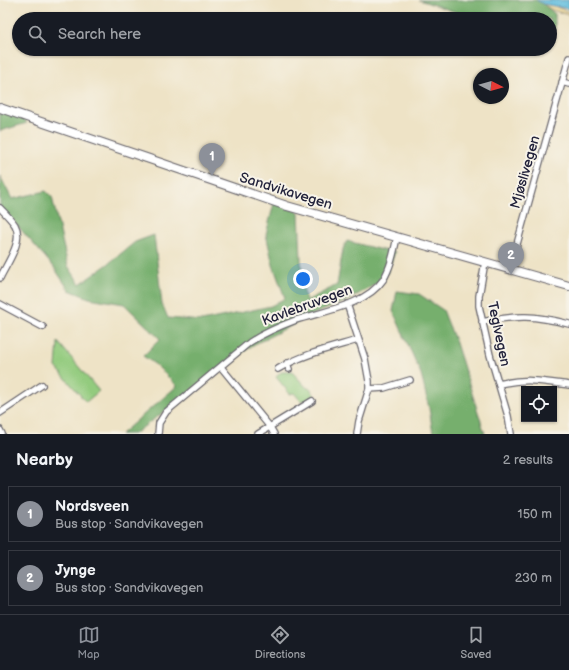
<!DOCTYPE html>
<html lang="en">
<head>
<meta charset="utf-8">
<style>
	:root { --surface:#171b24; --page:#242831; --text:#f1f3f6; --muted:#9ea1a6; --line:#363941; --accent:#8c9099 }
	body { margin:0; font-family:"Balsamiq Sans",sans-serif; background:var(--page); color:var(--text) }
	.controls { position:absolute; right:12px; bottom:12px; display:grid; overflow:hidden; border-radius:0px; box-shadow:0 1px 3px #0004 }
	.controls button { width:36px; height:36px; display:grid; place-items:center; padding:0; border:0; border-bottom:1px solid var(--line); background:var(--surface); color:var(--text); font:20px sans-serif }
	.compass { position:absolute; left:473px; top:68px; width:36px; height:36px; border-radius:50%; background:var(--surface); box-shadow:0 1px 3px #0004; rotate:96deg }
	.you { position:absolute; left:303px; top:279px; width:14px; height:14px; margin:-10px; border:3px solid #fff; border-radius:50%; background:#1a73e8; box-shadow:0 0 0 6px #1a73e833 }
	.badge { display:grid; place-items:center; width:26px; height:26px; border-radius:50%; background:var(--accent); color:#fff; font-size:13px; font-weight:700 }
	.pin { position:absolute; translate:-50% -33px; filter:drop-shadow(0 1px 2px #0008) }
	.pin::after { content:''; position:absolute; top:21px; width:14px; height:12px; background:inherit; clip-path:polygon(0 0,100% 0,50% 100%) }
	.list { margin:0; padding:0; list-style:none }
	h2 { display:flex; justify-content:space-between; align-items:center; height:52px; margin:0; padding:0 16px; font-size:17px }
	h2 small { font-size:13px; font-weight:400; color:var(--muted) }
	.list li { display:grid; grid-template-columns:26px 1fr auto; gap:12px; align-items:center; box-sizing:border-box; height:56px; margin:0 8px 8px; padding:0 8px; border:1px solid var(--line); border-radius:0px }
	.list b { display:block; font-size:15px; white-space:nowrap }
	.list p { margin:0; font-size:13px; white-space:nowrap; color:var(--muted) }
	.list em { font-size:13px; font-style:normal; color:var(--muted) }
	.icon { flex:none; width:22px; height:22px; fill:none; stroke:currentColor; stroke-width:2; stroke-linecap:round; stroke-linejoin:round }
	.map { position:relative; flex:none; width:569px; height:434px; overflow:hidden }
	.search { position:absolute; background:var(--surface); box-shadow:0 1px 3px #0004; left:12px; right:12px; top:12px; height:44px; display:flex; align-items:center; gap:10px; box-sizing:border-box; padding:0 14px; border-radius:22px; color:var(--muted); font-size:15px }
	.sheet { height:180px; background:var(--surface) }
	nav { display:flex; justify-content:space-around; align-items:center; box-sizing:border-box; height:56px; border-top:1px solid var(--line); background:var(--surface); font-size:11px; color:var(--muted) }
	nav a { display:grid; justify-items:center; gap:2px }
	nav .on { color:var(--accent) }
	.map>svg:first-child { display:block }
</style>
</head>
<body>
<div class="map">
<svg width="569" height="434" viewBox="0 0 569 434">
	<rect width="100%" height="100%" fill="#f7f3e8"/>
	<filter id="ink" filterUnits="userSpaceOnUse"><feTurbulence type="fractalNoise" baseFrequency=".025" numOctaves="2"/><feDisplacementMap in="SourceGraphic" scale="8" xChannelSelector="R" yChannelSelector="G"/><feConvolveMatrix kernelMatrix="1 2 1 2 8 2 1 2 1" color-interpolation-filters="sRGB"/></filter>
	<filter id="wash" filterUnits="userSpaceOnUse"><feTurbulence type="fractalNoise" baseFrequency=".012" numOctaves="4" result="noise"/><feDisplacementMap in="SourceGraphic" scale="16" xChannelSelector="R" yChannelSelector="G"/><feGaussianBlur stdDeviation="0.9" result="paint"/><feColorMatrix in="noise" values="0 0 0 0 0 0 0 0 0 0 0 0 0 0 0 0 0 1.4 0 .05"/><feComposite in="paint" operator="in"/></filter>
	<g filter="url(#wash)">
		<rect width="100%" height="100%" fill="#eee3c6"/>
		<!-- green -->
		<path fill="#93cb7e" stroke="#5a765c" d="M58,342L99,391L86,402L56,367Z
			M281,372H292L307,388H310L315,396L306,401H301L294,393L290,394L276,377Z"/>
		<!-- forest -->
		<path fill="#76af6d" stroke="#4c6854" d="M419,0H536L543,4L555,14V32L550,31V19H483L468,16Z
			M0,106L21,116L27,123L0,131Z
			M0,176L12,199L46,191L52,197L68,266L80,284L108,264L135,242L154,235L162,304L168,318L202,321L271,306L285,298L273,265L266,234L274,203L299,212L302,283L306,301L337,285L343,249L347,241L382,250L395,252L385,279L348,300L316,313L253,345L134,434H121L177,386L156,365L143,356L160,339L124,304L89,298L69,290L53,266L14,222L0,209Z
			M397,291L419,294L443,310L456,343L485,434H433L429,408L421,374L393,311Z"/>
		<!-- sand -->
		<path fill="#eeda9e" stroke="#887e6c" d="M540,0L569,12V15L552,10L541,3Z"/>
		<!-- water -->
		<path fill="#60bdde" stroke="#41708c" d="M536,0H569V9L543,4Z"/>
	</g>
	<g filter="url(#ink)">
		<g fill="none" stroke-linecap="round" stroke-linejoin="round">
			<defs>
				<path id="street" d="M562,82L569,84
					M0,208C5,213 11,219 15,225C24,241 7,263 0,278
					M485,262L479,296V306L490,355L508,416L511,434
					M510,269L569,58
					M0,304L43,327
					M347,304L365,359L369,381V389L359,421L357,434
					M482,322C517,315 534,315 569,324
					M287,363L289,369
					M221,367L270,427L274,434
					M278,369C303,354 331,348 358,340
					M499,384C527,378 541,381 569,385
					M369,389L384,388L410,380
					M0,413L42,385
					M0,430L2,434
					M158,434L159,423L166,412L250,342C264,333 280,326 296,320C324,311 366,305 383,280C391,267 394,251 397,237
					M258,434L312,401"/>
				<path id="secondary" d="M0,108L287,206L569,286"/>
			</defs>
			<!-- street casing -->
			<use href="#street" stroke="#69666c" stroke-width="8"/>
			<!-- secondary casing -->
			<use href="#secondary" stroke="#69666c" stroke-width="10"/>
			<!-- street -->
			<use href="#street" stroke="#fff" stroke-width="5.5"/>
			<!-- secondary -->
			<use href="#secondary" stroke="#fff" stroke-width="8"/>
		</g>
	</g>
	<g text-anchor="middle" dominant-baseline="central" stroke-width="4" stroke-linejoin="round" paint-order="stroke">
		<!-- street labels -->
		<g font-size="14" fill="#22223b" stroke="#f7f3e8">
			<text transform="translate(525 172) rotate(-74)">Mjøslivegen</text>
			<text transform="translate(286 191) rotate(17)">Sandvikavegen</text>
			<text transform="translate(307 305) rotate(-20)">Kavlebruvegen</text>
			<text transform="translate(499 334) rotate(78)">Teglvegen</text>
		</g>
	</g>
</svg>
<div class="controls">
<button><svg class="icon" aria-label="locate" viewBox="0 0 24 24"><circle cx="12" cy="12" r="6"/><path d="M12 2v4M12 18v4M2 12h4M18 12h4"/></svg></button>
</div>
<svg class="compass" viewBox="-18 -18 36 36"><path d="M0-13l5 13h-10z" fill="#e53935"/><path d="M0 13l5-13h-10z" fill="#9ea1a6"/></svg>
<div class="you"></div>
<div class="pin badge" style="left:212px;top:176px">1</div>
<div class="pin badge" style="left:511px;top:275px">2</div>
<div class="search"><svg class="icon" aria-label="search" viewBox="0 0 24 24"><circle cx="10" cy="10" r="6"/><path d="M15 15l6 6"/></svg>Search here</div>
</div>
<section class="sheet">
<h2>Nearby<small>2 results</small></h2>
<ul class="list">
<li><span class="badge">1</span><div><b>Nordsveen</b><p>Bus stop · Sandvikavegen</p></div><em>150 m</em></li>
<li><span class="badge">2</span><div><b>Jynge</b><p>Bus stop · Sandvikavegen</p></div><em>230 m</em></li>
</ul>
</section>
<nav>
<a class="on"><svg class="icon" aria-label="map" viewBox="0 0 24 24"><path d="M3 6l6-2 6 2 6-2v14l-6 2-6-2-6 2zM9 4v14M15 6v14"/></svg>Map</a>
<a><svg class="icon" aria-label="directions" viewBox="0 0 24 24"><path d="M12 3l9 9-9 9-9-9zM9 14v-3h6M13 9l2 2-2 2"/></svg>Directions</a>
<a><svg class="icon" aria-label="saved" viewBox="0 0 24 24"><path d="M7 4h10v16l-5-4-5 4z"/></svg>Saved</a>
</nav>
</body>
</html>
